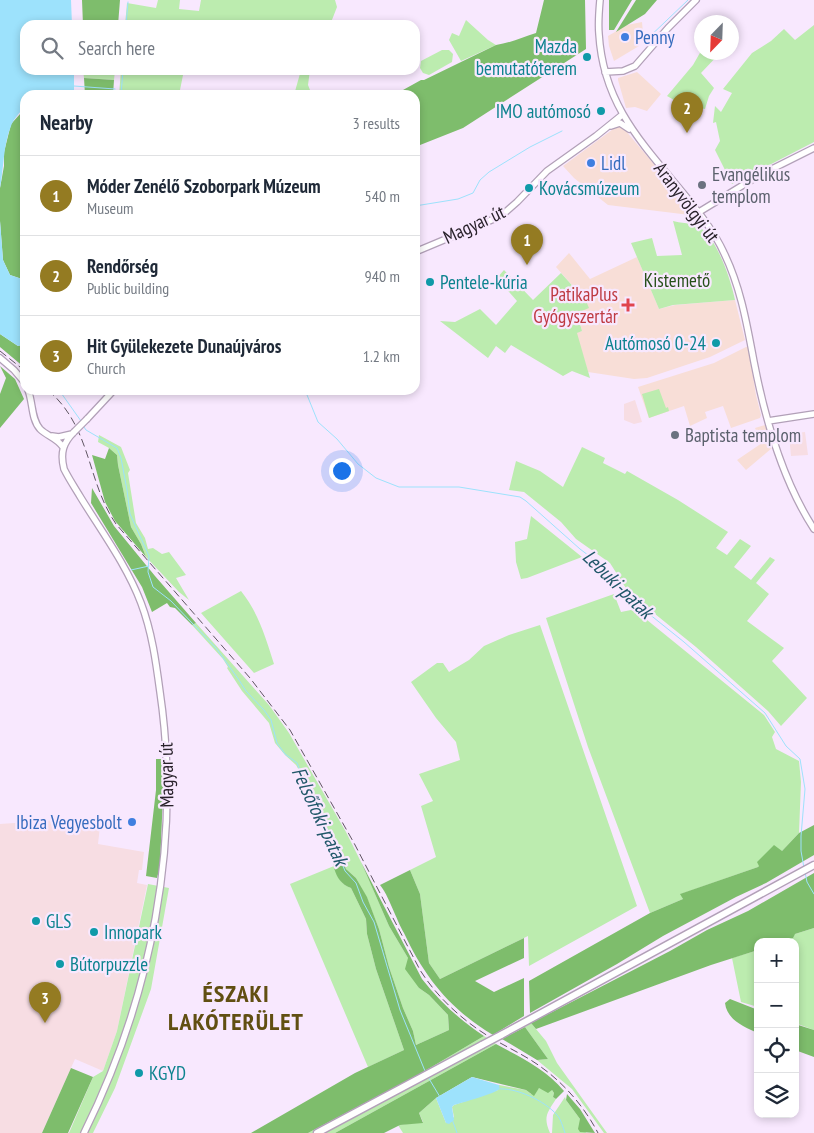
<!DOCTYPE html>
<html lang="en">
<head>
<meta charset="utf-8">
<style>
	:root { --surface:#fff; --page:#f2f2f3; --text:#1f2937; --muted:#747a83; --line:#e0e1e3; --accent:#947b22 }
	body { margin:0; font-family:"PT Sans Narrow",sans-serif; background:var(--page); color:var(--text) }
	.controls { position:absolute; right:15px; bottom:15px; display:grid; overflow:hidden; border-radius:10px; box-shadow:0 2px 8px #0003 }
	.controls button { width:45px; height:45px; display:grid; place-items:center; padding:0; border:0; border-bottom:1px solid var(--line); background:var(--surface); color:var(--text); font:25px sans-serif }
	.compass { position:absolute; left:694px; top:15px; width:45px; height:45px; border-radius:50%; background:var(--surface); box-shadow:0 2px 8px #0003; rotate:203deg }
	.you { position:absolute; left:341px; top:470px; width:18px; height:18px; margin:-12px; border:4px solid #fff; border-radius:50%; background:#1a73e8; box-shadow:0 0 0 8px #1a73e833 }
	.badge { display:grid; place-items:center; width:32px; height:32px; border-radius:50%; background:var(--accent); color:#fff; font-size:16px; font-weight:700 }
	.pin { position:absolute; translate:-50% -41px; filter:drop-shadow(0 1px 2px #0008) }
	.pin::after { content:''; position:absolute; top:26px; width:18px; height:15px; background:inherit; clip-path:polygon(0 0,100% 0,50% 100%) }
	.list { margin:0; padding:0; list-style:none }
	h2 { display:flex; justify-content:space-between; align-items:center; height:65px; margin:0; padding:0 20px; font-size:21px }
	h2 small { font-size:16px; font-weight:400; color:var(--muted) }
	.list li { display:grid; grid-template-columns:32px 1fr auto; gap:15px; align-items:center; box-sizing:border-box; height:80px; padding:0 20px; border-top:1px solid var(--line) }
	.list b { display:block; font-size:19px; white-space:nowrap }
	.list p { margin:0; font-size:16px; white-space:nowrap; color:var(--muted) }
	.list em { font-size:16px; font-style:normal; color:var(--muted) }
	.icon { flex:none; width:28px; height:28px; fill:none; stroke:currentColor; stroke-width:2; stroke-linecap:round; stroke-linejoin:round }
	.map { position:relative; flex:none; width:814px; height:1133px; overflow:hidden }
	.search { position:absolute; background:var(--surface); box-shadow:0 2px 8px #0003; left:20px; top:20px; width:400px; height:55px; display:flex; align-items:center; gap:12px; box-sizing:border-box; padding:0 18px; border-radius:15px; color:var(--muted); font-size:19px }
	.panel { position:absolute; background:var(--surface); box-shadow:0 2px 8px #0003; left:20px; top:90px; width:400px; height:305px; border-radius:15px }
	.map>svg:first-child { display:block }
</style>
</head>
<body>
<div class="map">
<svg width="814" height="1133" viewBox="0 0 814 1133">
	<rect width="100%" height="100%" fill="#f8e8fe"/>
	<!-- commercial -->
	<path fill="#f8ded7" d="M642,22L643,34L641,36L639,46L614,61L609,46L608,36L627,25Z
		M637,72L661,94L647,111L635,107L626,108L618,80V78Z
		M620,124L691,208L690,215L608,205L574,178L563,166Z
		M569,253L590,279L637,257L659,309L675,305L735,300L745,340L710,357L647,378L634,379L588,372L576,333L582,331L577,313L586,301L556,267Z
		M748,346L756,395L761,415L760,418L731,428L723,406L705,412L707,418L690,426L684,406L649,418L638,387L714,363Z
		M765,425L772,448L746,470L737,460L762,443L755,428Z"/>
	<!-- industrial -->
	<path fill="#f7dde3" d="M635,400L642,422L634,424L624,420V404Z
		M805,432L808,455L791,456L789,434Z
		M101,817L98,844L144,852L142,870H139L137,883L147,885L117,1031L103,1071L75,1059L42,1133H0V824Z"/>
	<!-- green -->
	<path fill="#bcecaf" d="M158,0H180L179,9L199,11L201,0H335L337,7L330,25H217L199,21L197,25H125L127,3L156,8Z
		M466,20L488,40L496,45L461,61L449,40L452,33L459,36Z
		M814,25V142L732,184L715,150L720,141L716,122L713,123L715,106L721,112L732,93L723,89L752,53L771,41L784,29L795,40Z
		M442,50H449L453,54L452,62L429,75L423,73L420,68L421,61Z
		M701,51L702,52L720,53L701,73L714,88L709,96L705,109L681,104L667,96L693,65Z
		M83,70H115L114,80L84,78Z
		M121,70H184L179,95H119Z
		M301,70H310L308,85L312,95H294Z
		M673,221C680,223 689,223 696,225C716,234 731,280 735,300L673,305L659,309L631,243L652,238L657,256L682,255Z
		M504,270L533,300L561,273L586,301L589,308L577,313L582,331L577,333L590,378L572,371L563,376L511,345L505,353L496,346L488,358L440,321L455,322L480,309L496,325L517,301L497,278Z
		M659,389L666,408L668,407L669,411L649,418L642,394Z
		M99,435L121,447L130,470L128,473L136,523L145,538L148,549L153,548L162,554L169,552L186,575L176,578L189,600L179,592L146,557L141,544L131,527L118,465L117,455L109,448L98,442Z
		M582,447L605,458L603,463L625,474L627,471L678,500L728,532L716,548L727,555L740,539L751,546L734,567L751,580L770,557L775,560L756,583L769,594L747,621L784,648L772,661L807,698L781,726L768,711L696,647L629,593L610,563L576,539L561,522L524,492L509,490L516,461L540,471L563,487Z
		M531,516L582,557L527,578L521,579L516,562L515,542L527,539Z
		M241,591C258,612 266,638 274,664L254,673L201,613Z
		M614,594L621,612L631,610L636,611L764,715L775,732L772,737L776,749L799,761L801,782L799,833L782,851L758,867L681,894L683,899L650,913L588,747L546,618Z
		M196,623L269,705L289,733L346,832L361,862L389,926L408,958L419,988L429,995L448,1015L449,1030L416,1045L413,1031L403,1008L389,967L379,929L367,898L356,878L346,869L330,831H328L314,818L303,790L300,772L296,765L285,755L275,743L269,723L242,691L227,668L228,667L223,659L192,625Z
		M540,625L637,906L529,966L528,936L440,979L429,963L420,894L410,870L436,857L421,806L433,801L419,774L460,760L456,742L436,718L411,682L437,663H443L449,672L469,660L484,646L509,635Z
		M334,866C338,877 340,884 351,888L366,919L367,934L376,969L404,1050L368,1067L290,884Z
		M148,884L169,888L151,989L115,1088L93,1133H69L93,1077L103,1071L117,1031Z
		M814,928V1030L795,1023V942H779L795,934Z
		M758,950V1007L741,1002L732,958Z
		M531,1023L546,1041L557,1063L607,1133H604L572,1089L537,1060L548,1059L525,1027Z
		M484,1036L496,1044L335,1133H308L418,1075Z
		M499,1085L526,1090L531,1094L539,1088L552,1090L554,1093L553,1097L556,1099C547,1113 543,1117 550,1133H403L398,1125L423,1122L419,1113L436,1098L446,1123L454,1117L452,1107L454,1105L498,1090Z
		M565,1097L566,1100L580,1119L586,1133H552L553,1115Z"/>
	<!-- forest -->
	<path fill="#7ebd6c" d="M82,0H120L118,25H83Z
		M544,0H585L586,49L463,128L415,147V95H394L421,80H424L496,45C510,43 523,37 536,33Z
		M609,0H632L614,30H609Z
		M636,0H657L645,14L616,32Z
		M84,78L114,80L113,95H85Z
		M25,104V280L10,275L3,260L0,221V188L4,166V152L11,124L21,113Z
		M0,334L18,346L25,344V368L0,347Z
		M0,366L15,379L24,399L0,428V394L6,378Z
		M109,448L117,455L118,465L131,527L141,544L146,557L115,521L105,502L92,455L105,459Z
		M92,488L114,526L155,576L196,623L192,625L175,608L170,607L167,603L152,612L142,587L91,503Z
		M156,759H163V794L160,866L157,878L146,876L156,790Z
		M814,825V855L766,883L736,897L663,936L617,964L530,1013L529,981L650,913L683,899L680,894L758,867L759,866L757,862L774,845L782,851L799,833Z
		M330,831L346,869L356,878L367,897L379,929L389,967L403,1008L413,1031L416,1045L449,1030L448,1015L429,995L419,988L405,969L408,958L389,926L361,862L422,979C440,1002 460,1020 484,1036L418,1075L308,1133H251L355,1073L404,1050L376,969L367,934L366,919L351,888C331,881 335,859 326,843C325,840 321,837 318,834Z
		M410,870L420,894L429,963L440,979L524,938V958L475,981L494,992L524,978V1016L493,1035C450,1009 425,978 404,933C397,921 388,894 380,885Z
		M814,873V928L795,934L793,938L782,942H758V950L711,965L536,1029L531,1023L670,951L707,930L748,911Z
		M730,999L758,1010V1033C744,1027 727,1020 725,1003Z
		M795,1024L814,1030V1057L795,1050Z
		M525,1027L548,1059L537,1060L502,1039Z
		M496,1044C520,1057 546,1069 564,1091L556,1099L553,1097L554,1093L552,1090L548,1093L539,1088L534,1096L526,1090L472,1077L436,1098L419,1113L423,1123L400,1125L384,1133H335Z
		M71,1068L93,1077L68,1133H42Z
		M567,1094L580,1109L595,1133L580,1132L578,1129L580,1119L566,1100Z"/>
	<!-- water -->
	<path fill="#9de2fc" d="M0,0H71L72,25H25V70H74V95H25C25,113 16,113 11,126C3,146 4,167 0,188Z
		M0,221L3,260L10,275L25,280V344L18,346L0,334Z
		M472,1077L499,1085C499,1086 500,1087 499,1089C497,1093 461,1103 454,1105L452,1107L454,1120L449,1124L446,1123L436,1098Z"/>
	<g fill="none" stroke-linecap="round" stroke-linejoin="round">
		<!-- stream -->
		<path stroke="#9de2fc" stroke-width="1" d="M126,25L128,2
			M644,42L688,0
			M74,86L115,89
			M121,95L123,70
			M415,206L458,199L473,193L480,180L489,172L530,147L562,131
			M59,390L81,421
			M305,390L318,422L337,439L358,464L376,478L399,487H459L520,497L526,501L580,549L609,571L616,584L628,597L684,642L765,713L786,746L800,759L805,789L801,836V851L804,868
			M84,427L86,430L117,448L121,458L127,490L130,514L149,556L148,572L153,587L171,601L216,648L239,680L246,691L264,710L271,720L277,743L285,754L297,763L302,775L304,788L315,816L329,831L345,871L356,883L363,902L374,922L400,1010L425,1071
			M131,570L149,566
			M805,872L807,882L814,894
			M428,1077L440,1097
			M497,1089C516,1087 545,1101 557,1115C561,1119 563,1128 565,1133
			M452,1119L457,1133"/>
		<defs>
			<path id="secondary" d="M600,0C599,11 598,23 599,34C603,101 638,139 679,188C696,209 713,229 724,253C741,288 747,325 754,362C765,419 782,480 814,529
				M605,72L623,71L635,66L668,28L696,0
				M611,126L620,123L629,129
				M699,212L758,176L814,148
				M415,252L501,216L517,202L547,171L596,136L622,115
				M0,358L14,370L25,383
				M28,390C33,402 31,419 40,429C47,436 57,438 63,447
				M87,419L114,390
				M768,421L814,414
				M74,432C63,443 60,453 64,469C69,479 75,488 81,498C102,532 127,566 141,603C152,632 156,662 160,692C182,842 151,998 84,1133
				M52,436L59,437L72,434"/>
			<path id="primary" d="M501,1035L814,865
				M317,1133L482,1045"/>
		</defs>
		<!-- secondary casing -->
		<use href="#secondary" stroke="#b2a0b8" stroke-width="8"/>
		<!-- primary casing -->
		<use href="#primary" stroke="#b2a0b8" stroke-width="9"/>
		<!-- secondary -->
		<use href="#secondary" stroke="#fff" stroke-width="5.5"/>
		<!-- primary -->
		<use href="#primary" stroke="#fff" stroke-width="6"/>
		<!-- rail -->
		<path stroke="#605663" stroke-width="1" stroke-dasharray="8 4" stroke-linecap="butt" d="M0,351L25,371
			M48,390C92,428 86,480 116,524L250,678L290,730L354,843L420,970C437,997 461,1019 488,1036C506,1047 525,1055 541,1067C565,1084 585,1108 598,1133"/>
		<defs>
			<path id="secondary-bridge" d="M74,432L87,419"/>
			<path id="primary-bridge" d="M482,1045L501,1035"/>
		</defs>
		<!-- secondary-bridge casing -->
		<use href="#secondary-bridge" stroke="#b2a0b8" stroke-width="8" stroke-linecap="butt"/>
		<!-- primary-bridge casing -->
		<use href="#primary-bridge" stroke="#b2a0b8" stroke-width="9" stroke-linecap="butt"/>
		<!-- secondary-bridge -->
		<use href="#secondary-bridge" stroke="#fff" stroke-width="5.5"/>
		<!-- primary-bridge -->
		<use href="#primary-bridge" stroke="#fff" stroke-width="6"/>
	</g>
	<!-- markers -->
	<g fill="#3f7fe0" stroke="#f8e8fe" stroke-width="2">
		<circle cx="625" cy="37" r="5"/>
		<circle cx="591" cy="163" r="5"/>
		<circle cx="132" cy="822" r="5"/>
	</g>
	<g fill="#0f9aa8" stroke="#f8e8fe" stroke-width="2">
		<circle cx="587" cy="57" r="5"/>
		<circle cx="601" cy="111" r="5"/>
		<circle cx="529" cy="188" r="5"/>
		<circle cx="430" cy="282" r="5"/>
		<circle cx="716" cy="343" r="5"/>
		<circle cx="36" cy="921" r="5"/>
		<circle cx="94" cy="932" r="5"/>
		<circle cx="60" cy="964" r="5"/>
		<circle cx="139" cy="1073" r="5"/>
	</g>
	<g fill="#6b7280" stroke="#f8e8fe" stroke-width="2">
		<circle cx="702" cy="185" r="5"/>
		<circle cx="675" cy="435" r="5"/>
	</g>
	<path fill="#e0444e" stroke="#f8e8fe" stroke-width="2" d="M625.5 297.5h5v5h5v5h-5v5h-5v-5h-5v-5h5z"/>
	<g text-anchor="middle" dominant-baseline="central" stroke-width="4.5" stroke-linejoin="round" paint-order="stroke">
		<!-- shop labels -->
		<g font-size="19" fill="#366cbe" stroke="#f8e8fe" text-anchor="start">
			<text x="635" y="37">Penny</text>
			<text x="601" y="163">Lidl</text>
			<text x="122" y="822" text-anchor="end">Ibiza Vegyesbolt</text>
		</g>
		<!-- culture labels -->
		<g font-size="19" fill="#0d838f" stroke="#f8e8fe" text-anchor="start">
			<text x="577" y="46" text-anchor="end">Mazda<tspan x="577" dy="22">bemutatóterem</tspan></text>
			<text x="591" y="111" text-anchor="end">IMO autómosó</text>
			<text x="539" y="188">Kovácsmúzeum</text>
			<text x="440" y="282">Pentele-kúria</text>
			<text x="706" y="343" text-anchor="end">Autómosó 0-24</text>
			<text x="46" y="921">GLS</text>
			<text x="104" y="932">Innopark</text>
			<text x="70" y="964">Bútorpuzzle</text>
			<text x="149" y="1073">KGYD</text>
		</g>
		<!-- worship labels -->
		<g font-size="19" fill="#5b616d" stroke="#f8e8fe" text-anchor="start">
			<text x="712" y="174">Evangélikus<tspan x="712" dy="22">templom</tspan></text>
			<text x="685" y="435">Baptista templom</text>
		</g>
		<!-- street labels -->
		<g font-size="19" fill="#29222b" stroke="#f8e8fe">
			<text transform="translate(687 202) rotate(53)">Aranyvölgyi út</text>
			<text transform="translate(474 224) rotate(-25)">Magyar út</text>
			<text transform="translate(166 775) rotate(-91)">Magyar út</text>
		</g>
		<!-- park labels -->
		<g font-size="19" fill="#27501a" stroke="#f8e8fe">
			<text x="677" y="280">Kistemető</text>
		</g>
		<!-- health labels -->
		<g font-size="19" fill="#be3a42" stroke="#f8e8fe" text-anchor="end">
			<text x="618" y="294">PatikaPlus<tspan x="618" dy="22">Gyógyszertár</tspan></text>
		</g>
		<!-- water labels -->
		<g font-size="20" font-style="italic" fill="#205769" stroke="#f8e8fe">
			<text transform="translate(618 584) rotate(44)">Lebuki-patak</text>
			<text transform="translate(320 816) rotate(65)">Felsőfoki-patak</text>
		</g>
		<!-- district labels -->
		<g font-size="24" font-weight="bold" letter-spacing="1" fill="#614f12" stroke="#f8e8fe">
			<text x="236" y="993">ÉSZAKI<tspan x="236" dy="28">LAKÓTERÜLET</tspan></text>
		</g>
	</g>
</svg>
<div class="controls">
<button>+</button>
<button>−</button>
<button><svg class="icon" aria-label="locate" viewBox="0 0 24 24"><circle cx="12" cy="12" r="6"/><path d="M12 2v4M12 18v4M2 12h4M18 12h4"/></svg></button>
<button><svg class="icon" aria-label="layers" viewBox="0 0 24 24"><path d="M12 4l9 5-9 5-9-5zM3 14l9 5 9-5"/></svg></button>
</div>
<svg class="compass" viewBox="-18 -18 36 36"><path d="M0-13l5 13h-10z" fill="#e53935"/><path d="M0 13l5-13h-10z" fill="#747a83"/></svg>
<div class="you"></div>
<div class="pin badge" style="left:527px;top:265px">1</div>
<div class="pin badge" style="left:687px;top:133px">2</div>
<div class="pin badge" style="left:45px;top:1023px">3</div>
<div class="search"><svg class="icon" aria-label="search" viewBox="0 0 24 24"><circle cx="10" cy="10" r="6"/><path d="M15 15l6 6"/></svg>Search here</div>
<section class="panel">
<h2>Nearby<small>3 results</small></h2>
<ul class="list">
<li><span class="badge">1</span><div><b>Móder Zenélő Szoborpark Múzeum</b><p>Museum</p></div><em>540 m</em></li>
<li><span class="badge">2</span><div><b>Rendőrség</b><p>Public building</p></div><em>940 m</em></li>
<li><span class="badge">3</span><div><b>Hit Gyülekezete Dunaújváros</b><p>Church</p></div><em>1.2 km</em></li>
</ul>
</section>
</div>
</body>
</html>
